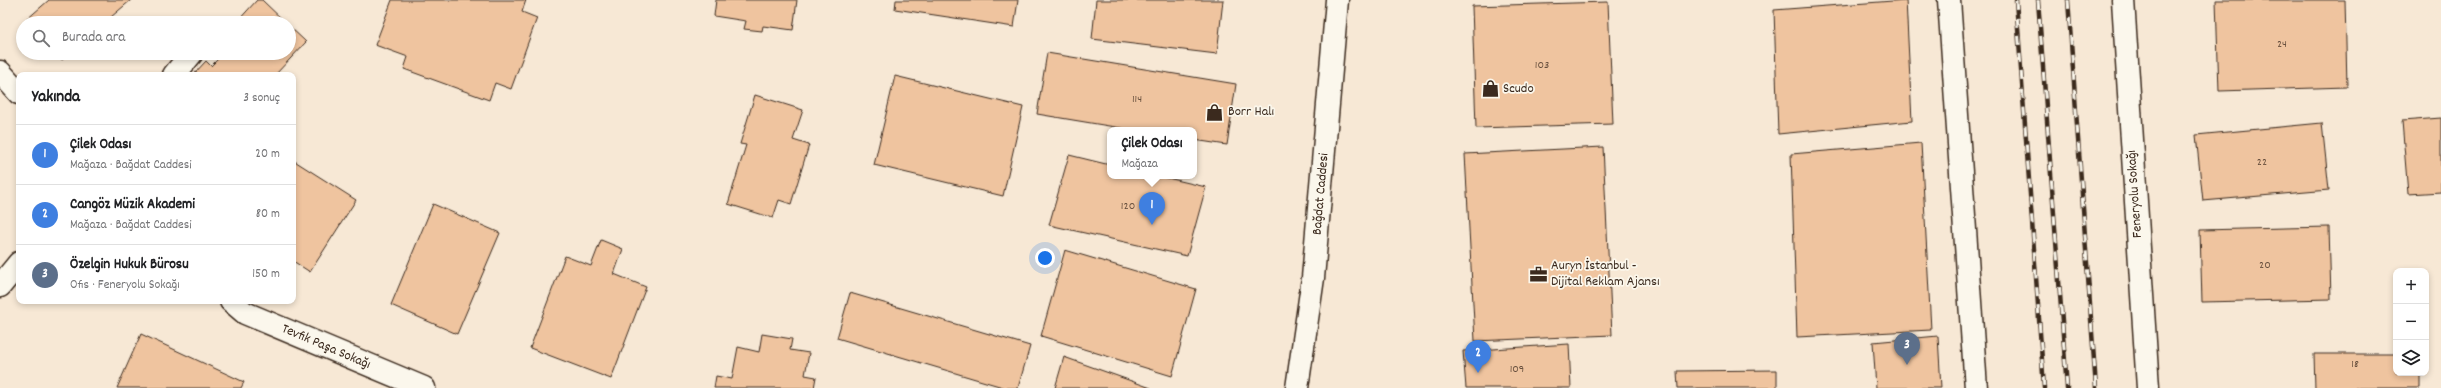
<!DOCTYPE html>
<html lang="tr">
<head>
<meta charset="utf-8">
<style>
	:root { --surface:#fff; --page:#f6f6f6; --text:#202124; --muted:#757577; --line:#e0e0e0; --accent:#3b2a1e }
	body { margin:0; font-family:Dekko,sans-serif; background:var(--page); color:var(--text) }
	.controls { position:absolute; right:12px; bottom:12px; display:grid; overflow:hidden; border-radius:8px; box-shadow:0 2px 6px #0003 }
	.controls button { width:36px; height:36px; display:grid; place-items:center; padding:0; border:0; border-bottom:1px solid var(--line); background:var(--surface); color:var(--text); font:20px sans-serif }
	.you { position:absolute; left:1045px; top:258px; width:14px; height:14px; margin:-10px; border:3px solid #fff; border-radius:50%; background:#1a73e8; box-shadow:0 0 0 6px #1a73e833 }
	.badge { display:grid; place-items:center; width:26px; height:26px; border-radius:50%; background:var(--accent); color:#fff; font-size:13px; font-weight:700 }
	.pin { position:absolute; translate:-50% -33px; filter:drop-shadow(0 1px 2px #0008) }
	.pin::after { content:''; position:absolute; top:21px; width:14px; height:12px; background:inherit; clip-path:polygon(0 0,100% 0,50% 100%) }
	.popup { position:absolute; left:1107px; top:127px; width:90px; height:52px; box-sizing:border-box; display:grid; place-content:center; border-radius:8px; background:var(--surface); filter:drop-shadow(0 1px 3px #0005); font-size:13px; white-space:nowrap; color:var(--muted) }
	.popup b { font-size:15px; color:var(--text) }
	.popup::after { content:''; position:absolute; left:50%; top:100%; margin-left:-8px; border:8px solid transparent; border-top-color:var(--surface) }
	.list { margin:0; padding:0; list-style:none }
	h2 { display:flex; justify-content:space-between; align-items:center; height:52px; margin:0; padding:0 16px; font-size:17px }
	h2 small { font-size:13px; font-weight:400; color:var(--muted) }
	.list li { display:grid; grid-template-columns:26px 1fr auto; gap:12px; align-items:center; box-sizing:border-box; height:60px; padding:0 16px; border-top:1px solid var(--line) }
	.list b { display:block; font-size:15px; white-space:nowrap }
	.list p { margin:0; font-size:13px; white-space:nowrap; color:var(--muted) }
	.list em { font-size:13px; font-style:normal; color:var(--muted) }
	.icon { flex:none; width:22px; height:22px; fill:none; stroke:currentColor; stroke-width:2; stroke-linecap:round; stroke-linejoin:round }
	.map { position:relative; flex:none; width:2441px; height:388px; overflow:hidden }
	.search { position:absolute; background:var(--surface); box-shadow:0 2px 6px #0003; left:16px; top:16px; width:280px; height:44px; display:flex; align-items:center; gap:10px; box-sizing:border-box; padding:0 14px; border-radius:22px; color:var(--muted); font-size:15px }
	.panel { position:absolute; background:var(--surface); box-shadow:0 2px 6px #0003; left:16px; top:72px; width:280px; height:232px; border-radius:8px }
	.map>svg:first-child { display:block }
</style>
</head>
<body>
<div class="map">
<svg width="2441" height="388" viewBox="0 0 2441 388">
	<rect width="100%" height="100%" fill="#f7e8d5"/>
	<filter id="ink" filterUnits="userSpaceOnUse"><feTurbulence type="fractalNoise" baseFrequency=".025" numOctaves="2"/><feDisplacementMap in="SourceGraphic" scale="8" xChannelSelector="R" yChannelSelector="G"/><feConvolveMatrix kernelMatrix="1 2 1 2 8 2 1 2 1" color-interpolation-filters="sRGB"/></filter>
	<g filter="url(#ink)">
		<!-- building -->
		<path fill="#efc49f" stroke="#3b2a1e" d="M49,0H131L104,23H28L26,20Z
			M257,0H262L286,23H236Z
			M392,0H526L522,12L537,18L511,89L495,83L489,100L404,69L408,57L375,45Z
			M716,0H797L793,30L763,26L762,31L744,29L746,21L714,16Z
			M896,0H1018L1014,27L895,9Z
			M1096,0H1223L1217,54L1092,39Z
			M1906,0L1912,121L1778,134L1774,10Z
			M2216,0H2345L2347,87L2219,91Z
			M1608,2L1613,124L1476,128L1472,6Z
			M289,26L306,42L275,75H193L206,61L211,66L218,59L212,53H289Z
			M55,53H70L62,60Z
			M1047,53L1236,84L1227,145L1194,140V130H1133L1037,114Z
			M895,76L1023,107L1003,196L874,165Z
			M755,95L803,110L793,140L809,145L791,204L779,200L773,218L728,204L746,145L740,144Z
			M2441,118V192L2408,194L2402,121Z
			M2322,123L2329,190L2203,201L2196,135Z
			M1921,143L1931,330L1797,337L1791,154Z
			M1603,147L1612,335L1475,341L1465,154Z
			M1069,155L1110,165V176H1159L1206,187L1187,256L1049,225Z
			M293,160L356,200L310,272L293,261Z
			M433,204L500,233L457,334L391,305Z
			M2329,227L2331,299L2202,302L2200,230Z
			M601,240L623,249L614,274L646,287L611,379L530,348L565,256L591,266Z
			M1065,250L1196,289L1172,376L1041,336Z
			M850,293L1030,346L1018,388H1006L837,338Z
			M141,334L244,382L241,388H117Z
			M762,334L792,339L790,350L809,353L805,375L816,377L814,388H714L716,376L732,379L738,347L759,352Z
			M1938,336L1941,388H1876L1873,342Z
			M1569,344L1571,388H1466L1463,351Z
			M2314,354H2396V373H2420V388H2315Z
			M1064,357L1151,388H1055Z
			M1777,370V388H1678L1677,371Z"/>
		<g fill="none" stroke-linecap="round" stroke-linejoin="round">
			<defs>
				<path id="minor" d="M1949,0L1976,388
					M2123,0L2148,388
					M0,72L19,93
					M174,75L192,53
					M0,286L19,263
					M231,301L245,313L424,388"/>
				<path id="major" d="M1297,388L1313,278L1337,0"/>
			</defs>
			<!-- minor casing -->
			<use href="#minor" stroke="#3b2a1e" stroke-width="25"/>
			<!-- major casing -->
			<use href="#major" stroke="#3b2a1e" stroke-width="25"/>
			<!-- minor -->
			<use href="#minor" stroke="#fbf7ec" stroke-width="22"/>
			<!-- major -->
			<use href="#major" stroke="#fbf7ec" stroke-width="22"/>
			<defs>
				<path id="rail" d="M2016,0L2044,388
					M2038,0L2067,388
					M2068,0L2096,388"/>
			</defs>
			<!-- rail casing -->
			<use href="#rail" stroke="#3b2a1e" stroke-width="4.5"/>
			<!-- rail -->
			<use href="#rail" stroke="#fbf7ec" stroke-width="3" stroke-dasharray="9" stroke-linecap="butt"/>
		</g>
	</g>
	<!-- icons -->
	<defs>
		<symbol id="shop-bare" viewBox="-9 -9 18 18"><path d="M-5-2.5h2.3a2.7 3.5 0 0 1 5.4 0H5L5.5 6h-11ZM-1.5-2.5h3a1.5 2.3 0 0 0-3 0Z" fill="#3b2a1e" stroke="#fbf7ec" stroke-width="2.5" paint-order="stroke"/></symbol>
		<symbol id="office-bare" viewBox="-9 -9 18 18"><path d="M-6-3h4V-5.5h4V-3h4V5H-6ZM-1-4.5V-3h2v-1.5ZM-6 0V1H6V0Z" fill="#3b2a1e" stroke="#fbf7ec" stroke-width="2.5" paint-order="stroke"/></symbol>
	</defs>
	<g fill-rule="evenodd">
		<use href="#shop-bare" x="1478" y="76" width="25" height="25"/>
		<use href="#shop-bare" x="1202" y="100" width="25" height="25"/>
		<use href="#office-bare" x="1526" y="262" width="25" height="25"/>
	</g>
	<g text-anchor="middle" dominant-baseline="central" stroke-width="3.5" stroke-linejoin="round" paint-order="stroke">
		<!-- number labels -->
		<g font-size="12" fill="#68503e">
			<text x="2282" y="44">24</text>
			<text x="1542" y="65">103</text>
			<text x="1137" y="99">114</text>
			<text x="2262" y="162">22</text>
			<text x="1128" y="206">120</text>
			<text x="2265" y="265">20</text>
			<text x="2355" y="364">18</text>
			<text x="1517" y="369">109</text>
		</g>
		<!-- poi labels -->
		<g font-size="14" fill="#3b2a1e" stroke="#fbf7ec" text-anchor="start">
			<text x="1503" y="89">Scudo</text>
			<text x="1228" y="112">Borr Halı</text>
			<text x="1551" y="266">Auryn İstanbul -<tspan x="1551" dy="16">Dijital Reklam Ajansı</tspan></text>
		</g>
		<!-- street labels -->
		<g font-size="14" fill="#3b2a1e" stroke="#fbf7ec">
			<text transform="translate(1321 194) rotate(-85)">Bağdat Caddesi</text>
			<text transform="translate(2135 194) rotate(-94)">Feneryolu Sokağı</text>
			<text transform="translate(326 347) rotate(23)">Tevfik Paşa Sokağı</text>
		</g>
	</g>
</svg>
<div class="controls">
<button>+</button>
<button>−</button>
<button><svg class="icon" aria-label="layers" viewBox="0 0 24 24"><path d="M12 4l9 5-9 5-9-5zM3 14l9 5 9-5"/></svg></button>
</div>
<div class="you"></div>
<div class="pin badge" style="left:1152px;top:225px;background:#3f7fe0">1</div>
<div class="popup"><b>Çilek Odası</b>Mağaza</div>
<div class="pin badge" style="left:1478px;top:373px;background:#3f7fe0">2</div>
<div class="pin badge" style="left:1907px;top:365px;background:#5c6f8a">3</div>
<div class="search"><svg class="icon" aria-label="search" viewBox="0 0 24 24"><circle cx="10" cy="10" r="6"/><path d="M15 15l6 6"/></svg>Burada ara</div>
<section class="panel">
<h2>Yakında<small>3 sonuç</small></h2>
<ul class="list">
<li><span class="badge" style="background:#3f7fe0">1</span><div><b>Çilek Odası</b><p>Mağaza · Bağdat Caddesi</p></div><em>20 m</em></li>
<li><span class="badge" style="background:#3f7fe0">2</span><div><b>Cangöz Müzik Akademi</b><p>Mağaza · Bağdat Caddesi</p></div><em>80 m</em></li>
<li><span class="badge" style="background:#5c6f8a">3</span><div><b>Özelgin Hukuk Bürosu</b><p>Ofis · Feneryolu Sokağı</p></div><em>150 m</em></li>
</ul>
</section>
</div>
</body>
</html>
